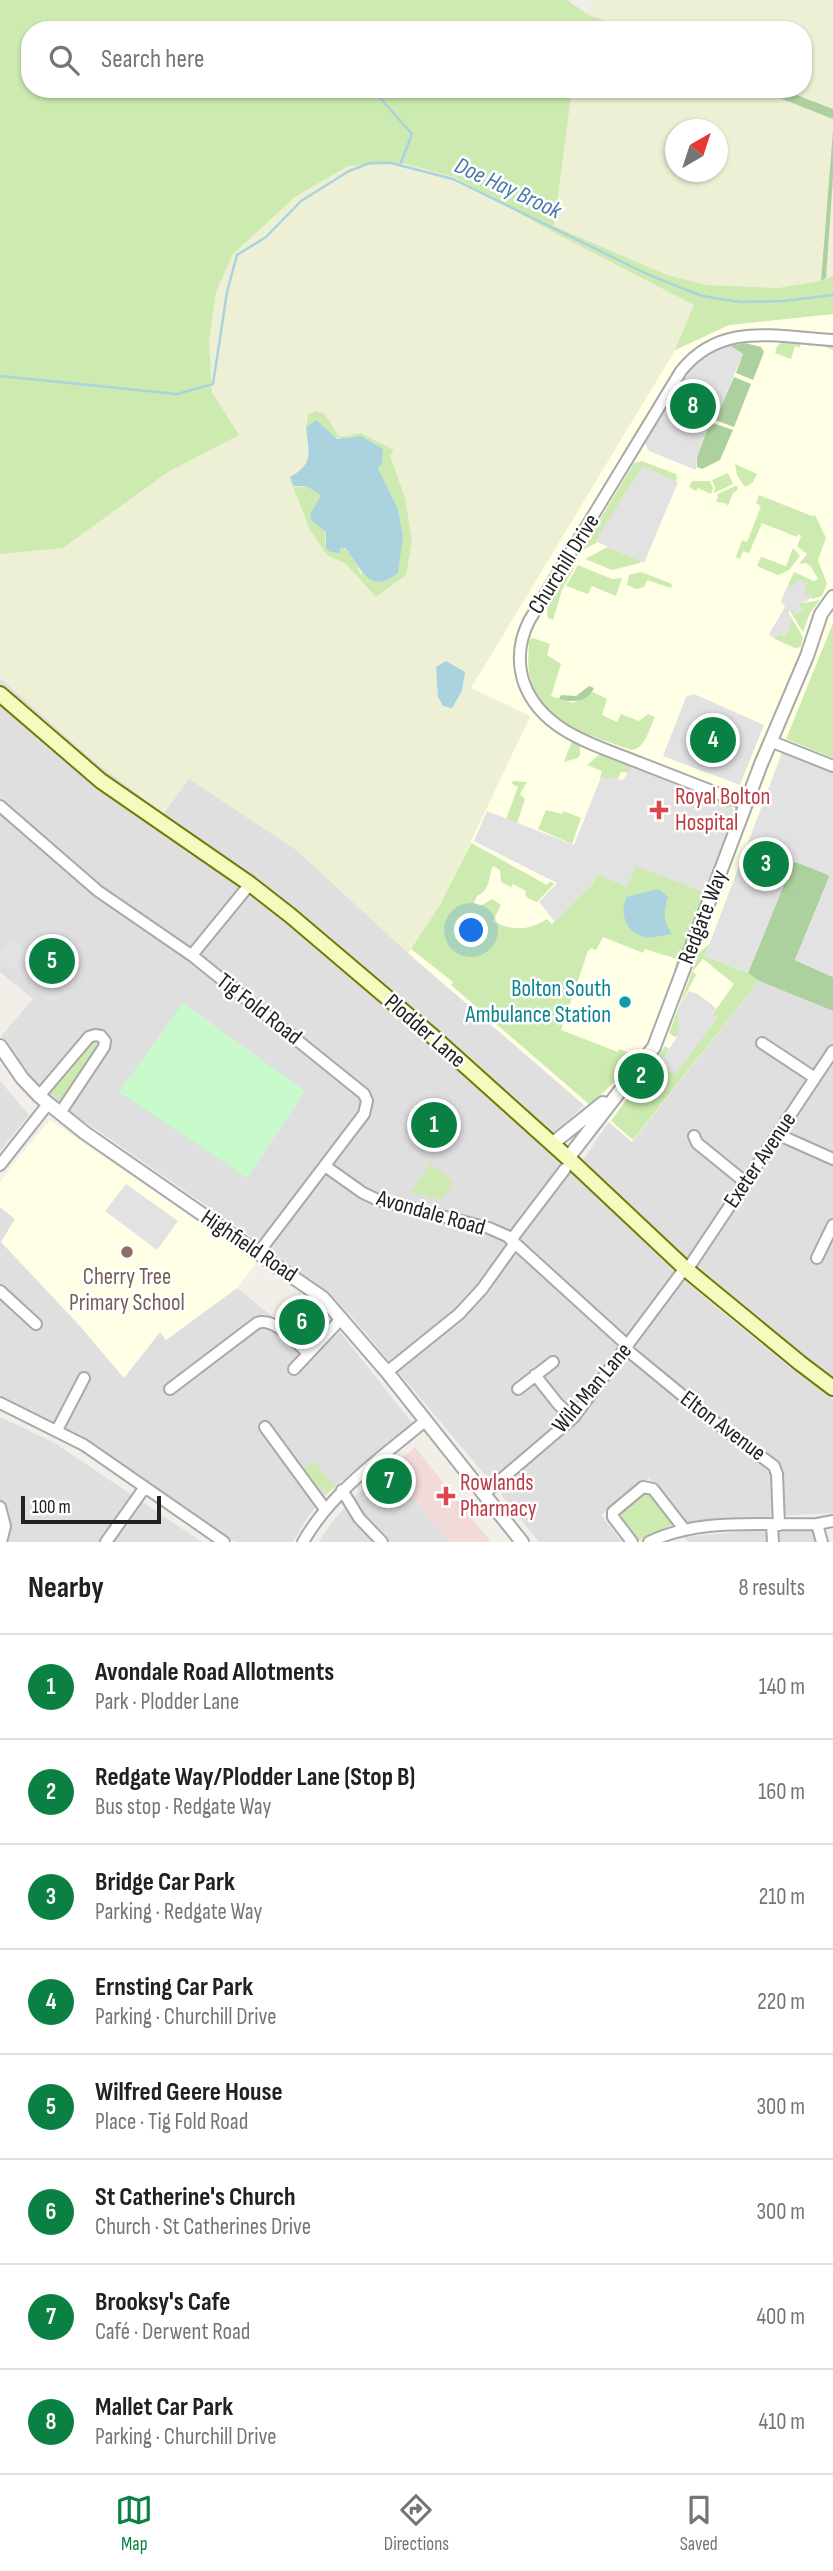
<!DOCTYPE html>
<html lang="en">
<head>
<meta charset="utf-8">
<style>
	:root { --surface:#fff; --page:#f6f6f6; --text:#202124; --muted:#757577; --line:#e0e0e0; --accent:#0b8043 }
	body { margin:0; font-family:"Sofia Sans Condensed",sans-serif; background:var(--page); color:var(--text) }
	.compass { position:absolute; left:665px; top:119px; width:63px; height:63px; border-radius:50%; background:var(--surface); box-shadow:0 2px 5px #0004; rotate:39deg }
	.scale { position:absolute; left:21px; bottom:18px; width:140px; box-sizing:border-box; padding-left:7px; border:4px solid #222; border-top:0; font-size:19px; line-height:24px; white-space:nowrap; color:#222; -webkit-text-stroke:5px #fff; paint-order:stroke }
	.you { position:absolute; left:472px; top:931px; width:24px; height:24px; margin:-18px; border:5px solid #fff; border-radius:50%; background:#1a73e8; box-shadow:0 0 0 10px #1a73e833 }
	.badge { display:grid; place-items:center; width:46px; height:46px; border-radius:50%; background:var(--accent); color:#fff; font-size:23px; font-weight:700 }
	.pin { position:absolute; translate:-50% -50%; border:4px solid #fff; box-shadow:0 2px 7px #0006 }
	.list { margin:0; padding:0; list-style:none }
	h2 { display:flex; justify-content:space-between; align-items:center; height:91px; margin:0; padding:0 28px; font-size:30px }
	h2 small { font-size:23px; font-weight:400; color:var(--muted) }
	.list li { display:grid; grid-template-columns:46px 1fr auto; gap:21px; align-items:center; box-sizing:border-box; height:105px; padding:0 28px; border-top:2px solid var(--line) }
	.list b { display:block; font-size:26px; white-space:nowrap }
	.list p { margin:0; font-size:23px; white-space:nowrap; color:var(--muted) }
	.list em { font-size:23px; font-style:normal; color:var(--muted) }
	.icon { flex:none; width:38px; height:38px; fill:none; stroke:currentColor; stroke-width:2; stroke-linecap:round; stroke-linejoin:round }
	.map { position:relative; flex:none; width:833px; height:1542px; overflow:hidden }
	.search { position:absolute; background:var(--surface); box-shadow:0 2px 5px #0004; left:21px; right:21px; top:21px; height:77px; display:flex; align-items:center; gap:18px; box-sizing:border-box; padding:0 24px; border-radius:28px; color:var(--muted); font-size:26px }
	.sheet { height:931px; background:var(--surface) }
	nav { display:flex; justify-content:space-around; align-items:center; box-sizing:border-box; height:98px; border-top:2px solid var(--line); background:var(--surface); font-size:19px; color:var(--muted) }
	nav a { display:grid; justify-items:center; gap:4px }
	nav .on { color:var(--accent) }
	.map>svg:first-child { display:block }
</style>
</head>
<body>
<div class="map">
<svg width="833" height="1542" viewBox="0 0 833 1542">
	<rect width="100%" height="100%" fill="#f2efe9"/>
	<!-- residential -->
	<path fill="#e0dfdf" d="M0,678L94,761L163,813L189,778L296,849L408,953L584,1105L543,1146L685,1281L788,1366L833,1399V1513L718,1519L686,1526L649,1478L601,1515L622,1542H539L502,1496L496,1478L487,1477L351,1316L328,1293L272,1251L49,1097L24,1071L1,1036L33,999L0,972Z
		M759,981L833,1011V1381L696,1272L581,1163L609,1122L632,1142Z
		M0,1081L29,1115L0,1151Z
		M0,1207L15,1219L80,1326L124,1378L160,1332L166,1340L237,1288L318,1353L340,1332L413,1424L331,1489L309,1515L293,1542H235L85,1438L0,1396Z
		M0,1417L53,1442L202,1542H0Z
		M397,1462L419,1489L412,1496L448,1542H319L332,1522L356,1495Z
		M768,1529H815L818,1542H688L684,1537Z"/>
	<!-- commercial -->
	<path fill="#f2dad9" d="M415,1447L429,1465L491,1542H448L411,1495L419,1489L397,1462Z"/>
	<!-- education -->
	<path fill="#ffffe5" d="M833,314V1011L759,981L632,1142L609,1122L584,1105L408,953L441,904L530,717L471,688L675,350L729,325Z
		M50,1120L257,1262L237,1288L166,1340L160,1332L124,1378L80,1326L1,1242L15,1219L0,1207V1183L12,1165Z"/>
	<!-- farmland -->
	<path fill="#eef0d5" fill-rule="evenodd" d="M594,0H833V109L781,89H803V30H627L587,14Z
		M572,89H757L833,119L821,281L778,288L707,285L667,275L554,225ZM676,130H718V172H676Z
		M402,163L454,177L553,232L694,305L675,350L471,688L530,716L441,904L408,953L295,849L189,779L164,813L94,761L0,678V554L63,548L168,472L239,435L212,392L210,378L209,342L216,292L233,254L295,197L348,166ZM325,414L339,437L349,435L393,450L390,456L405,498L375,597L346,564L327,555L290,477L304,469L308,461L305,422Z
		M833,178V276L826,278Z"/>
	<!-- grass -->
	<path fill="#cdebb0" d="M0,0H567L587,14L627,30H30V89H572L554,226L667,275L707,285L778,288L821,281L833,276V314L729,325L675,350L694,305L553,232L454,177L402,163L348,166L295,197L233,254L216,292L209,342L212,392L239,435L168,472L63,548L0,554Z
		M784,340L833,343V350L813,342L811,346L801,343L799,348L795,346L791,359L775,353L777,346Z
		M315,411L325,414L339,437L361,433L394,450L390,456L405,498L412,541L406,575L376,597L346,564L327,555L310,530L293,487L306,486L321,495L310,514L311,520L326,532L325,543L339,549L344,548L354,558L361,575L398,509L378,468L352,436C334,443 329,432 316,420L306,427L308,415Z
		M642,461L676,474L677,479L674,482L643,467L596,543L581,551L634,463Z
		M735,464L757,474L753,482L745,487L737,475Z
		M728,473L733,484L714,493L715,488L712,480Z
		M692,481H710L713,488L711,494L698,488L696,491L689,487Z
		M735,486H737L738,489L733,493L728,506L725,503L716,502L718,496L716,495Z
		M759,495L812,516L815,515L826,538L818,560L827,584L822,596L812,599L803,593L807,583L793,587L788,585L794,572L814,581L818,579L811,567L806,563L799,564L807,554L797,546L801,536L798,534L797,537L762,523L749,553L743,551L740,559L736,557L742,540L747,542L761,506L756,503Z
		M608,547L641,561L640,563L612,570L585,559Z
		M793,548L800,556L789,570L778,575L757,566L761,557L786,566Z
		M578,565L612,579L622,578L616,596L592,586L588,594L566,586Z
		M570,568H574L562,590L553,620L548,618C543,602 562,582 570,568Z
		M641,572L672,584L671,588L647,580L644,587L636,589L627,585L629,575Z
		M820,600L810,613L803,632L790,611L800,602L804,603Z
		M788,612L803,637L801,647L795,648L775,639L779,634L785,637Z
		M833,623V758L786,739Z
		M533,638L550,644L547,655L561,664L551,696L573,703L593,692L607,699L602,715L617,722L621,714L639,721L648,714L655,717C649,728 646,749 631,750C591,735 537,723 529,672C527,661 529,651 529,640Z
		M572,741L580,746V755L578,758L564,762Z
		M601,753L633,765L634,768L630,773L621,772L618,779L600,778L602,771L587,765Z
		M513,781L527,782L520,794L525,799L517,823L506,819L518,787L512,784Z
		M699,791L731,806L734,816L675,974L674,972L677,959L645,949L643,953L603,937L596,950L591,948L588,951L561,1030L618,1052L619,1049L641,1057L590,1105L451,985L453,982L411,949L440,905L471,843L547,885L550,881L554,884L537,902L529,899L525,895L526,891L513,884L511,887L501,882L500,870L493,866C488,877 491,890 477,896L474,903L480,906L492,899L501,905L493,921C511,931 529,931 547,919L552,924L593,883L597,874L635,866L719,804L698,794Z
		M546,810L562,814L563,811L581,818L572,844L538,829Z
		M709,944L705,956L748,973L759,981L633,1140L611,1121L665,1046L670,1050L655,1069H668L717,1018L712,1015L734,984L703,959L693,971L696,975L678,1009V1036L675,1037L669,1033L699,953Z
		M97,1039L99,1046L63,1102L49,1091L90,1041Z
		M426,1102L456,1127L441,1145L411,1123Z
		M429,1162L454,1182L441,1200L410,1192L423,1176Z
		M314,1461L335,1487L329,1492L320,1490L304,1469Z
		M642,1492H650L676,1523L635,1542L617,1514Z"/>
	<!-- forest -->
	<path fill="#add19e" d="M757,89H781L833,109V119Z
		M833,130V178L826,278L821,281Z
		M745,343L761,347L764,352L753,380L736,373L743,354L730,346Z
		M734,377L751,384L734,427L715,420Z
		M710,422L733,430L720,460L702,469L697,467V457Z
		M589,686L594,688C588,702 573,703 559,699L561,695L576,696Z
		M793,861L830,875L795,960L833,977V1011L759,981L748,973Z"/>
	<!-- park -->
	<path fill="#c8facc" d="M183,1003L305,1091L247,1178L119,1092Z"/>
	<!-- parking -->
	<path fill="#e2e2e2" d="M725,343L743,354L715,420L711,418L697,457L696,470L649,451L645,443L647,436L684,374L691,365Z
		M643,466L678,482L644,563L595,541Z
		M797,579L807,584L804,593L811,596L808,601L799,603L803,610L796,615L791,610L788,612L792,621L786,637L779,634L775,639L769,634L785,607L781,601L788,585L793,587Z
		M694,694L764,725L740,785L663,756L686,697Z
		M783,750L833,767V977L795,960L830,876L794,861L748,973L705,956Z
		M632,766L738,812L707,894L636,866L627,887L597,874L593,883L555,922L539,902L557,883L474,841L487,811L574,845L601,777L623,780Z
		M13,940L56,979L50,986L59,995L52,1003L0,958V953Z
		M689,991L698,994L716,1008L712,1014L717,1019L675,1074L668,1070L663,1075L655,1069L678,1036V1009Z
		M126,1184L178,1221L157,1250L105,1211Z"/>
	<!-- water -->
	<path fill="#aad3df" d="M316,420L337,439L361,436L383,449L382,463L378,468L398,509L403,537L398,573C368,597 361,566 345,548L340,549V553L330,552L326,548V532L311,520L310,514L321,495L306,486H293L290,477C315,463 308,453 306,427Z
		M446,661L465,672L462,691L452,708L443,706L438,697L436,667Z
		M658,889L668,897C663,912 663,921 672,934C663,935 652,939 644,937C625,932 619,912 627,897Z"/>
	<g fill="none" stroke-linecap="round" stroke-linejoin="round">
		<!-- stream -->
		<path stroke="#aad3df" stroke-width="2.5" d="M381,99L412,134L400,165
			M0,376L177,394L213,384L227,292L237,255L266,237L301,201L349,171L370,163H391L453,179L649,275L702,296L740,302L784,301L833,295"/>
		<defs>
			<path id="minor" d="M770,741L833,766
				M745,804C710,790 675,777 640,763C596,745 542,732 524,683C517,662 519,641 529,621L681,371C721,321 776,337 833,340
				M0,806L98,891L194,957L364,1094L367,1101L364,1114L259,1252
				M192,955L250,884
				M762,1043L815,1078
				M39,1096L89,1037L95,1035L101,1036L105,1041L104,1047L60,1113
				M777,1134L833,1159
				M694,1136L697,1143L745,1182
				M0,1165L48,1104
				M325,1166L363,1193L378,1200L489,1228L507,1236L628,1346
				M511,1240L565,1169
				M817,1258L833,1225
				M687,1270L833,1051
				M0,1291L36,1324
				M626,1349L716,1423L774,1466L777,1474L779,1525
				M294,1369L342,1318
				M387,1372L459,1314L482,1289L515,1243
				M535,1375L558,1404L573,1418
				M170,1389L257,1323C275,1317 295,1342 308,1353
				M518,1389L553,1362
				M0,1403L84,1445L224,1542
				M265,1427L325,1509
				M57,1430L84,1378
				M342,1490L359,1518L382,1542
				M484,1494L573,1418L685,1268
				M0,1507L5,1526L1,1542
				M817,1524L822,1542
				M772,1525L773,1542
				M106,1542L145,1487
				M303,1542C332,1491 381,1458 425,1421
				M632,1542L613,1517V1512L643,1487L653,1489L684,1529
				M649,1542C701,1517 761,1526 817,1524L833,1521"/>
			<path id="tertiary" d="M0,1046L22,1078L39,1096L85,1133L323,1298L387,1372L522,1542
				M552,1144L603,1103
				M568,1158L654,1047L761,764L807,656L821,614L833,597"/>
			<path id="secondary" d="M0,694L101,781L250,884L291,916L430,1034L568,1158L687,1270L800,1363L833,1388"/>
		</defs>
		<!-- minor casing -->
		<use href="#minor" stroke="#a9a9a9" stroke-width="14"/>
		<!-- tertiary casing -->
		<use href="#tertiary" stroke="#a9a9a9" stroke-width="16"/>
		<!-- secondary casing -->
		<use href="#secondary" stroke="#707d05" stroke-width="18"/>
		<!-- minor -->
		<use href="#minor" stroke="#fff" stroke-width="10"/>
		<!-- tertiary -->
		<use href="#tertiary" stroke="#fff" stroke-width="12"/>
		<!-- secondary -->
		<use href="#secondary" stroke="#f7fabf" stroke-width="14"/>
	</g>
	<!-- markers -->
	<g fill="#e0444e" stroke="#fff" stroke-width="2.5">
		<path d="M655.5 799.5h7v7h7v7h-7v7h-7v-7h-7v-7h7z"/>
		<path d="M442.5 1485.5h7v7h7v7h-7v7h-7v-7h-7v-7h7z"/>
	</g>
	<circle fill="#0f9aa8" stroke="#fff" stroke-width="2.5" cx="625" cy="1002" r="7"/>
	<circle fill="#8d6e63" stroke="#fff" stroke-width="2.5" cx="127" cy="1252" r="7"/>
	<g text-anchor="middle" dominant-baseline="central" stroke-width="5" stroke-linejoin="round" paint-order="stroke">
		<!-- street labels -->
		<g font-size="23" fill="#222" stroke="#fff">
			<text transform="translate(564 564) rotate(-58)">Churchill Drive</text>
			<text transform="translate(703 917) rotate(-69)">Redgate Way</text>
			<text transform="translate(259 1009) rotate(38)">Tig Fold Road</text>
			<text transform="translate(425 1031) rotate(41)">Plodder Lane</text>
			<text transform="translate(760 1160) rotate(-56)">Exeter Avenue</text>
			<text transform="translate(431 1213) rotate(16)">Avondale Road</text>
			<text transform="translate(249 1246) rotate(34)">Highfield Road</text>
			<text transform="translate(592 1388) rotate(-50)">Wild Man Lane</text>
			<text transform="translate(723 1426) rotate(37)">Elton Avenue</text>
		</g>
		<!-- health labels -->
		<g font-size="23" fill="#be3a42" stroke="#fff" text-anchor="start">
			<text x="675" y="797">Royal Bolton<tspan x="675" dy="26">Hospital</tspan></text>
			<text x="460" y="1483">Rowlands<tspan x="460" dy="26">Pharmacy</tspan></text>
		</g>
		<!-- culture labels -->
		<g font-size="23" fill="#0d838f" stroke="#fff" text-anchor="end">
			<text x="611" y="989">Bolton South<tspan x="611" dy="26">Ambulance Station</tspan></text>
		</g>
		<!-- education labels -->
		<g font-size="23" fill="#785e54" stroke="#fff">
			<text x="127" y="1277">Cherry Tree<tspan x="127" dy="26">Primary School</tspan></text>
		</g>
		<!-- water labels -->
		<g font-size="24" font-style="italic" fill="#4a7aab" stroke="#fff">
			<text transform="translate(508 188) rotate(25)">Doe Hay Brook</text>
		</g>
	</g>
</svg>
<svg class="compass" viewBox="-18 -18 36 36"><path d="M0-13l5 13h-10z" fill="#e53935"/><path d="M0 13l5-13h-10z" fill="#757577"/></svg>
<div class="scale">100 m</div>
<div class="you"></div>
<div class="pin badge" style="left:434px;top:1125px">1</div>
<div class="pin badge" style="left:641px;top:1076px">2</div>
<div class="pin badge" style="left:766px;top:864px">3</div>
<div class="pin badge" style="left:713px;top:740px">4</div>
<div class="pin badge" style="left:52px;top:961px">5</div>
<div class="pin badge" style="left:302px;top:1322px">6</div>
<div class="pin badge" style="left:389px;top:1481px">7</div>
<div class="pin badge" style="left:693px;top:406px">8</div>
<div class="search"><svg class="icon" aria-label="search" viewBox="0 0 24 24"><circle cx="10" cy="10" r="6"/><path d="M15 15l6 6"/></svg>Search here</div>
</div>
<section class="sheet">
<h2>Nearby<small>8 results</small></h2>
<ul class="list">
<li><span class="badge">1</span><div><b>Avondale Road Allotments</b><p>Park · Plodder Lane</p></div><em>140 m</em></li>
<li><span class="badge">2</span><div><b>Redgate Way/Plodder Lane (Stop B)</b><p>Bus stop · Redgate Way</p></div><em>160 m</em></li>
<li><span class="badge">3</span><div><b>Bridge Car Park</b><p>Parking · Redgate Way</p></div><em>210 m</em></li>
<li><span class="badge">4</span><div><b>Ernsting Car Park</b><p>Parking · Churchill Drive</p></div><em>220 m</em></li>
<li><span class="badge">5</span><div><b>Wilfred Geere House</b><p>Place · Tig Fold Road</p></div><em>300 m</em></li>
<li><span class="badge">6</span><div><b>St Catherine's Church</b><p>Church · St Catherines Drive</p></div><em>300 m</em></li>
<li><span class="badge">7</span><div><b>Brooksy's Cafe</b><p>Café · Derwent Road</p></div><em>400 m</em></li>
<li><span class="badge">8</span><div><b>Mallet Car Park</b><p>Parking · Churchill Drive</p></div><em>410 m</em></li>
</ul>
</section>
<nav>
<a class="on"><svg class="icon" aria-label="map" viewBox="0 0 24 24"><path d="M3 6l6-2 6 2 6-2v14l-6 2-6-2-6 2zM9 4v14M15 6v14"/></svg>Map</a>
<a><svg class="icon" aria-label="directions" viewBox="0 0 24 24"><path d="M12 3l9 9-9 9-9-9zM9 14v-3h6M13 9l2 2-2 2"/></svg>Directions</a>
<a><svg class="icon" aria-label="saved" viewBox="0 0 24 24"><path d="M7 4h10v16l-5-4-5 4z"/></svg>Saved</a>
</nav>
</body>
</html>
